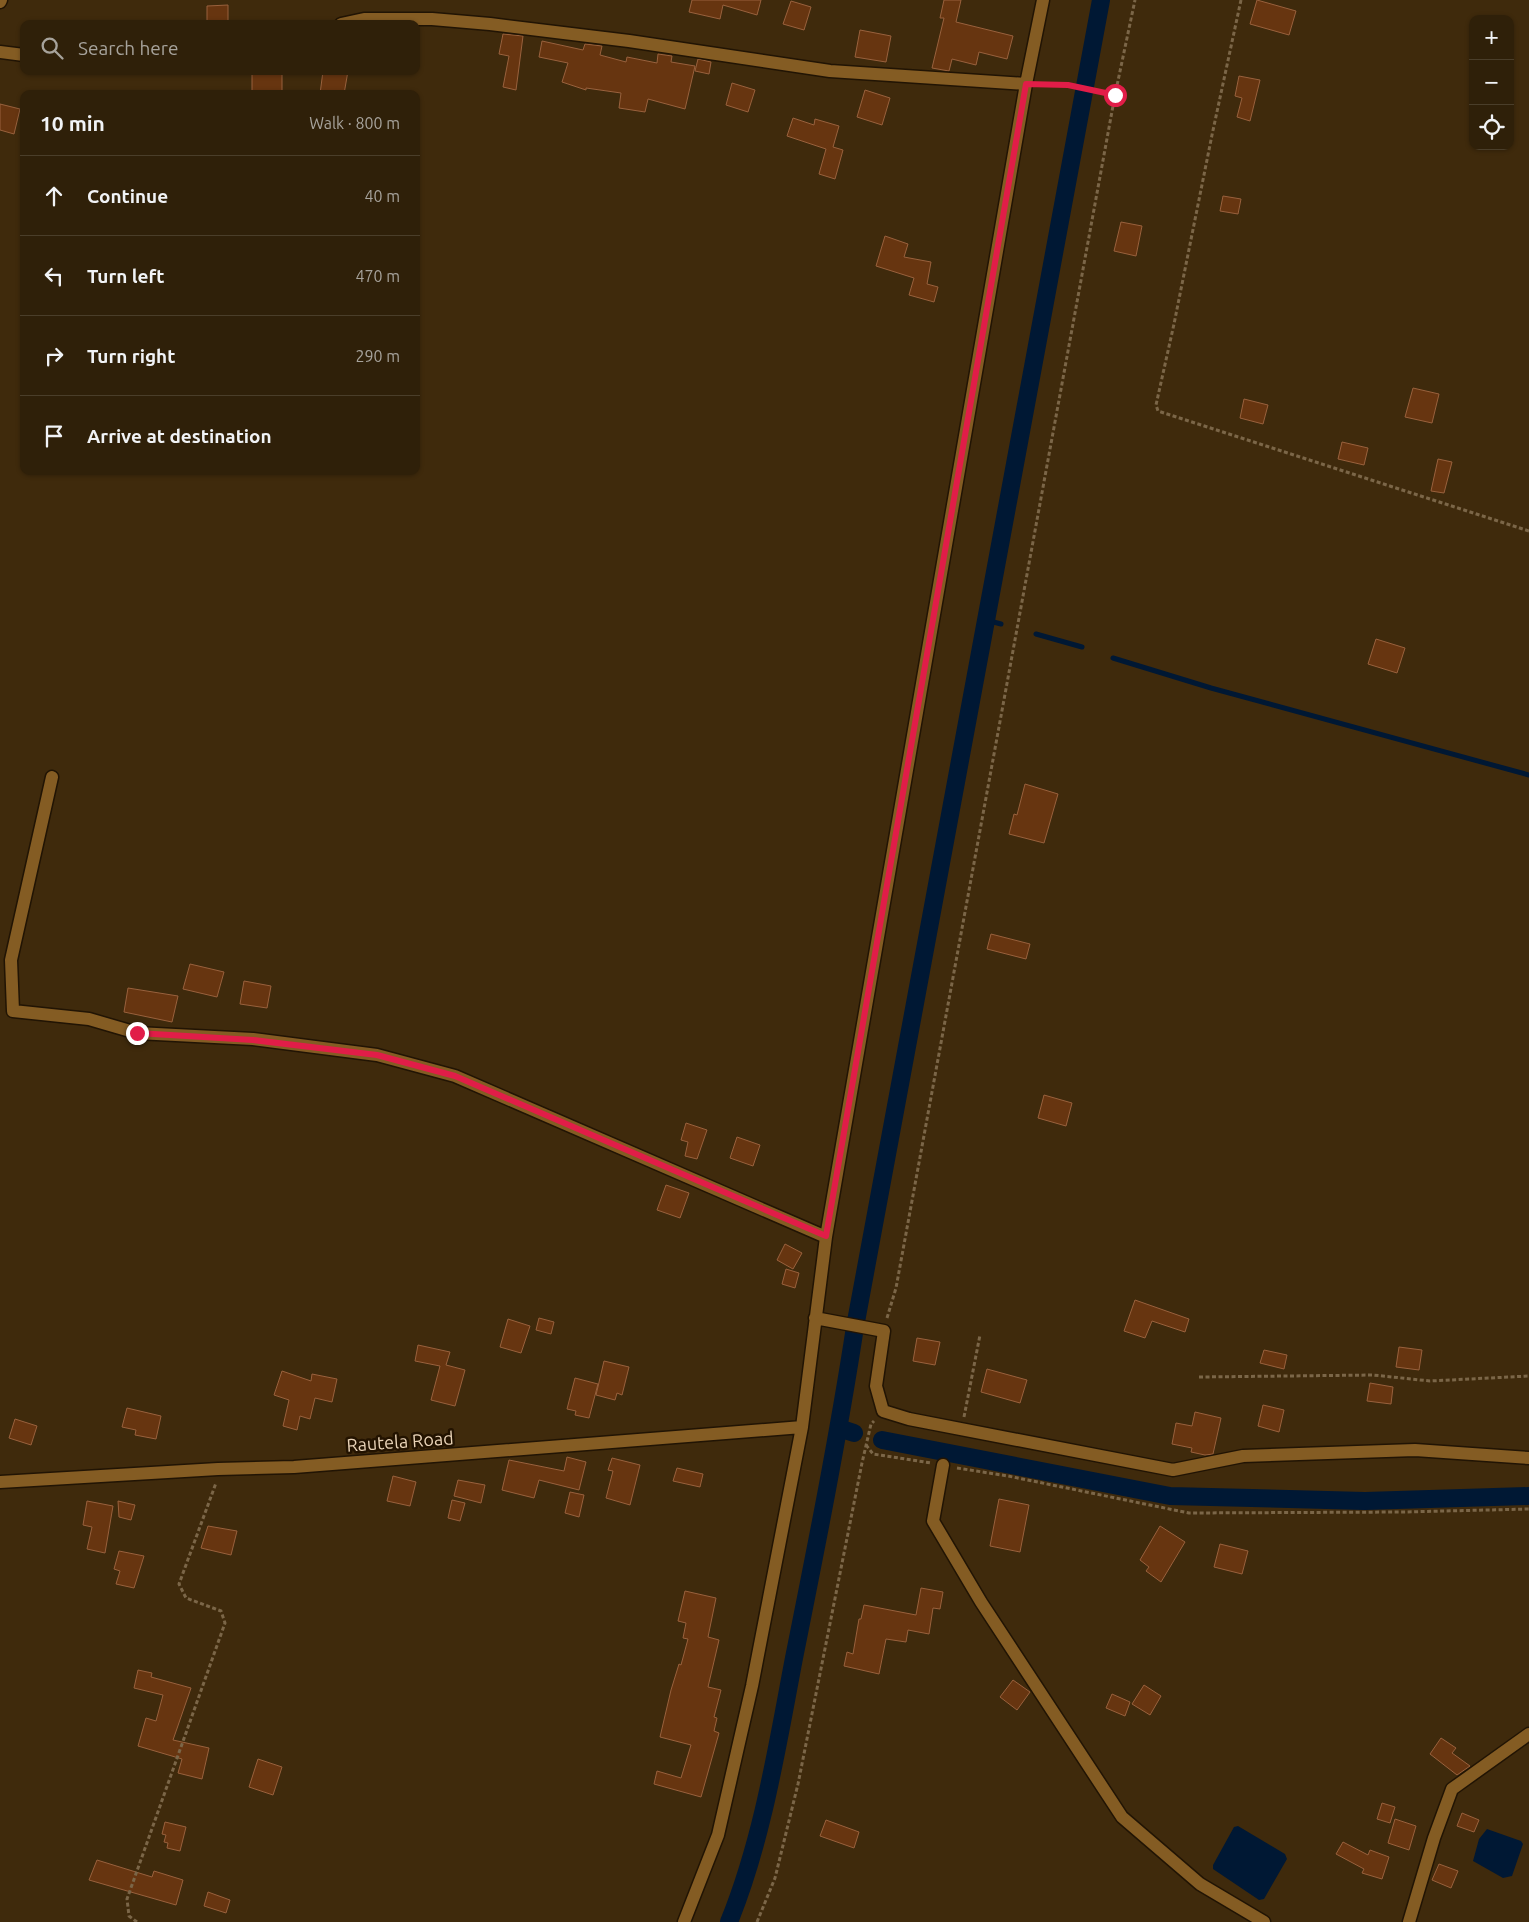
<!DOCTYPE html>
<html lang="en">
<head>
<meta charset="utf-8">
<style>
	:root { --surface:#2f2009; --page:#3b2d17; --text:#f1f3f6; --muted:#a7a39c; --line:#4a3e2a }
	body { margin:0; font-family:Ubuntu,sans-serif; background:var(--page); color:var(--text) }
	.controls { position:absolute; right:15px; top:15px; display:grid; overflow:hidden; border-radius:10px; box-shadow:0 1px 4px #0004 }
	.controls button { width:45px; height:45px; display:grid; place-items:center; padding:0; border:0; border-bottom:1px solid var(--line); background:var(--surface); color:var(--text); font:25px sans-serif }
	.stop { position:absolute; width:15px; height:15px; margin:-11px; border:4px solid #e11d48; border-radius:50%; background:#fff }
	.stop.end { background:#e11d48; border-color:#fff; box-shadow:0 1px 5px #0008 }
	.list { margin:0; padding:0; list-style:none }
	h2 { display:flex; justify-content:space-between; align-items:center; height:65px; margin:0; padding:0 20px; font-size:21px }
	h2 small { font-size:16px; font-weight:400; color:var(--muted) }
	.list li { display:grid; grid-template-columns:32px 1fr auto; gap:15px; align-items:center; box-sizing:border-box; height:80px; padding:0 20px; border-top:1px solid var(--line) }
	.list b { display:block; font-size:19px; white-space:nowrap }
	.list em { font-size:16px; font-style:normal; color:var(--muted) }
	.icon { flex:none; width:28px; height:28px; fill:none; stroke:currentColor; stroke-width:2; stroke-linecap:round; stroke-linejoin:round }
	.map { position:relative; flex:none; width:1529px; height:1922px; overflow:hidden }
	.search { position:absolute; background:var(--surface); box-shadow:0 1px 4px #0004; left:20px; top:20px; width:400px; height:55px; display:flex; align-items:center; gap:12px; box-sizing:border-box; padding:0 18px; border-radius:10px; color:var(--muted); font-size:19px }
	.panel { position:absolute; background:var(--surface); box-shadow:0 1px 4px #0004; left:20px; top:90px; width:400px; height:385px; border-radius:10px }
	.map>svg:first-child { display:block }
</style>
</head>
<body>
<div class="map">
<svg width="1529" height="1922" viewBox="0 0 1529 1922">
	<rect width="100%" height="100%" fill="#3f2a0c"/>
	<!-- water -->
	<path fill="#001834" d="M1238,1826L1285,1854L1287,1859L1264,1899L1259,1900L1213,1869V1865L1234,1827Z
		M1487,1829L1521,1841L1523,1844L1512,1876L1503,1878L1473,1861L1479,1839Z"/>
	<g fill="none" stroke-linecap="round" stroke-linejoin="round">
		<!-- stream -->
		<path stroke="#001834" stroke-width="5" d="M986,620L1001,624
			M1036,634L1082,647
			M1113,658L1211,688L1529,775"/>
		<!-- canal -->
		<path stroke="#001834" stroke-width="18" d="M839,1428L854,1433
			M882,1440L1170,1496L1365,1501L1529,1496
			M729,1922C763,1838 777,1747 794,1658C816,1548 838,1438 855,1327L1101,0"/>
	</g>
	<!-- building -->
	<path fill="#673510" stroke="#99613d" d="M692,0H761L757,15L723,5L720,19L689,12Z
		M944,0H961L956,22L1013,36L1007,59L979,52L976,65L952,59L949,71L932,68L944,18H940Z
		M1257,0L1296,11L1289,35L1250,24Z
		M791,1L811,7L804,30L783,24Z
		M228,5V24H207V6Z
		M860,30L891,36L886,62L855,57Z
		M503,34L523,36L516,90L503,87L509,56L499,54Z
		M542,41L583,50L585,44L602,46L600,55L626,62L627,57L657,63L658,54L672,56L671,62L695,66L685,109L648,99L645,112L619,108L621,93L586,88V90L562,82L568,63L539,57Z
		M698,59L711,62L709,74L695,71Z
		M323,71H348L344,94H320Z
		M252,73H282V94H252Z
		M1239,76L1260,80L1250,121L1237,117L1242,98L1235,96Z
		M732,83L755,90L748,112L726,105Z
		M865,90L890,98L882,125L857,117Z
		M0,104L20,109L14,134L0,130Z
		M793,118L814,125L815,119L839,126L833,147L843,150L835,179L819,174L826,149L787,136Z
		M1223,196L1241,199L1238,214L1220,211Z
		M1121,222L1142,226L1136,256L1114,251Z
		M885,236L908,244L904,257L931,262L927,284L938,287L934,302L909,295L914,278L876,266Z
		M1413,388L1439,394L1432,423L1405,417Z
		M1244,399L1268,405L1263,424L1240,418Z
		M1342,442L1368,448L1364,465L1338,459Z
		M1438,459L1452,462L1444,493L1431,491Z
		M1376,639L1405,648L1397,673L1368,664Z
		M1025,784L1058,794L1044,843L1009,834L1014,814L1017,815Z
		M991,934L1030,944L1026,959L987,949Z
		M190,964L224,972L217,997L183,989Z
		M244,981L271,986L267,1008L240,1004Z
		M128,988L178,996L172,1022L124,1012Z
		M1044,1095L1072,1103L1066,1126L1038,1118Z
		M686,1123L707,1130L697,1159L685,1156L688,1142L681,1140Z
		M737,1137L760,1145L753,1166L730,1158Z
		M666,1185L689,1193L680,1218L657,1210Z
		M785,1244L802,1253L793,1269L777,1260Z
		M786,1269L799,1273L795,1288L782,1284Z
		M1135,1300L1189,1319L1185,1332L1152,1321L1145,1338L1124,1331Z
		M539,1318L554,1322L551,1334L536,1330Z
		M508,1319L530,1326L521,1353L500,1347Z
		M917,1338L940,1342L935,1365L913,1361Z
		M418,1345L450,1352L446,1365L465,1370L455,1406L431,1400L440,1366L415,1361Z
		M1399,1347L1422,1350L1419,1370L1396,1367Z
		M1264,1350L1287,1355L1284,1369L1260,1363Z
		M604,1361L629,1367L622,1395L617,1393L615,1400L596,1395Z
		M987,1369L1027,1380L1020,1403L981,1392Z
		M282,1371L311,1381L312,1374L337,1379L332,1402L315,1398L310,1419L300,1416L297,1430L283,1426L289,1400L274,1395Z
		M575,1378L598,1384L589,1418L575,1415L576,1411L567,1409Z
		M1370,1383L1393,1387L1391,1404L1367,1401Z
		M1263,1405L1284,1410L1279,1432L1258,1426Z
		M127,1408L161,1416L156,1439L135,1435L136,1430L122,1427Z
		M1195,1412L1221,1418L1213,1454L1205,1455L1191,1452L1192,1448L1172,1444L1176,1423L1192,1426Z
		M15,1419L37,1426L31,1445L9,1438Z
		M567,1457L586,1462L579,1490L539,1480L534,1498L502,1490L509,1460L564,1471Z
		M612,1458L640,1465L630,1505L606,1498L613,1471L608,1470Z
		M677,1468L703,1474L700,1487L673,1481Z
		M393,1476L416,1482L410,1506L387,1501Z
		M458,1480L485,1485L481,1503L454,1496Z
		M570,1492L584,1495L579,1517L565,1513Z
		M999,1499L1029,1505L1020,1552L990,1546Z
		M452,1500L465,1503L460,1521L448,1518Z
		M87,1501L113,1506L105,1553L87,1549L92,1527L83,1525Z
		M118,1501L135,1505L131,1520L119,1517Z
		M208,1526L237,1531L231,1555L201,1548Z
		M1160,1526L1185,1542L1161,1582L1146,1571L1149,1567L1140,1560Z
		M1220,1544L1248,1551L1242,1574L1214,1567Z
		M119,1551L144,1556L134,1588L116,1584L120,1571L114,1569Z
		M921,1588L943,1592L940,1609L933,1608L929,1634L908,1630L906,1642L886,1639L879,1674L844,1666L847,1652L853,1654L859,1619H861L864,1605L916,1615Z
		M685,1591L716,1598L708,1637L719,1640L708,1687L721,1690L714,1717L717,1718L714,1731L719,1733L701,1797L654,1784L657,1771L681,1778L691,1745L660,1737L671,1690L679,1664L681,1665L688,1639L683,1638L686,1623L678,1621Z
		M138,1670L152,1673L151,1677L191,1688L173,1740L209,1748L202,1779L178,1773L182,1759L138,1746L146,1718L156,1721L163,1695L134,1688Z
		M1013,1680L1030,1692L1017,1710L1000,1697Z
		M1144,1685L1161,1696L1150,1715L1132,1704Z
		M1112,1694L1130,1702L1125,1716L1106,1708Z
		M1441,1738L1456,1748L1452,1753L1470,1766L1457,1775L1430,1754Z
		M258,1759L282,1767L273,1795L249,1787Z
		M1382,1803L1395,1807L1390,1823L1377,1819Z
		M1462,1813L1479,1820L1474,1832L1457,1826Z
		M1395,1819L1416,1826L1409,1850L1388,1843Z
		M826,1820L859,1832L854,1848L820,1836Z
		M165,1822L186,1827L180,1851L167,1848L168,1843L164,1842L166,1835L162,1834Z
		M1343,1842L1368,1855L1370,1850L1389,1857L1382,1879L1362,1873L1364,1869L1336,1854Z
		M97,1860L152,1877L154,1871L183,1880L176,1905L89,1880Z
		M1439,1864L1458,1871L1451,1888L1432,1880Z
		M208,1892L230,1900L226,1913L204,1906Z"/>
	<g fill="none" stroke-linecap="round" stroke-linejoin="round">
		<defs>
			<path id="minor" d="M0,2L1,0
				M341,24L364,19H432L490,24L629,41L830,71L1026,84
				M0,52L24,55
				M52,777L11,960L13,1011L89,1019L137,1033L253,1039L377,1055L455,1076L826,1237
				M815,1318L884,1331L876,1386L883,1411L909,1419L1173,1470L1243,1456L1415,1450L1529,1458
				M943,1465L933,1521L981,1602L1122,1817L1200,1884L1264,1922
				M0,1482L218,1469L294,1467L802,1427
				M684,1922L718,1835L752,1686L802,1427L826,1237L1026,84L1043,0
				M1409,1922L1434,1838L1452,1789L1529,1734"/>
		</defs>
		<!-- minor casing -->
		<use href="#minor" stroke="#211404" stroke-width="15"/>
		<!-- path -->
		<path stroke="#7b6648" stroke-width="3" stroke-dasharray="4 2.5" stroke-linecap="butt" d="M1241,0L1212,135L1174,324L1156,405L1158,411L1529,531
			M1039,84L1068,85L1115,95
			M887,1318L896,1288L1115,95L1135,0
			M1199,1377L1373,1375L1430,1381L1529,1376
			M964,1417L980,1335
			M866,1445L873,1454L931,1463
			M957,1468L1008,1476L1189,1513L1403,1512L1529,1509
			M137,1922L129,1916L127,1899L225,1623L221,1611L186,1598L179,1584L216,1483
			M757,1922L775,1878L798,1784L862,1463L871,1424L874,1421"/>
		<!-- minor -->
		<use href="#minor" stroke="#845c23" stroke-width="12"/>
	</g>
	<g fill="none" stroke-linecap="round" stroke-linejoin="round">
		<!-- route -->
		<path stroke="#e11d48" stroke-width="6" d="M137,1033L253,1040L377,1055L455,1076L826,1236L1026,84L1068,85L1115,95"/>
	</g>
	<g text-anchor="middle" dominant-baseline="central" stroke-width="5" stroke-linejoin="round" paint-order="stroke">
		<!-- street labels -->
		<g font-size="18" fill="#e9d3b7" stroke="#231300">
			<text transform="translate(400 1441) rotate(-4)">Rautela Road</text>
		</g>
	</g>
</svg>
<div class="controls">
<button>+</button>
<button>−</button>
<button><svg class="icon" aria-label="locate" viewBox="0 0 24 24"><circle cx="12" cy="12" r="6"/><path d="M12 2v4M12 18v4M2 12h4M18 12h4"/></svg></button>
</div>
<div class="stop" style="left:1115px;top:95px"></div>
<div class="stop end" style="left:137px;top:1033px"></div>
<div class="search"><svg class="icon" aria-label="search" viewBox="0 0 24 24"><circle cx="10" cy="10" r="6"/><path d="M15 15l6 6"/></svg>Search here</div>
<section class="panel">
<h2>10 min<small>Walk · 800 m</small></h2>
<ul class="list">
<li><svg class="icon" aria-label="ahead" viewBox="0 0 24 24"><path d="M12 20V5M6 11l6-6 6 6"/></svg><div><b>Continue</b></div><em>40 m</em></li>
<li><svg class="icon" aria-label="left" viewBox="0 0 24 24"><path d="M17 20v-9H6M10 6l-5 5 5 5"/></svg><div><b>Turn left</b></div><em>470 m</em></li>
<li><svg class="icon" aria-label="right" viewBox="0 0 24 24"><path d="M7 20v-9h11M14 6l5 5-5 5"/></svg><div><b>Turn right</b></div><em>290 m</em></li>
<li><svg class="icon" aria-label="arrive" viewBox="0 0 24 24"><path d="M6 21V4h12l-3 4 3 4H6"/></svg><div><b>Arrive at destination</b></div></li>
</ul>
</section>
</div>
</body>
</html>
